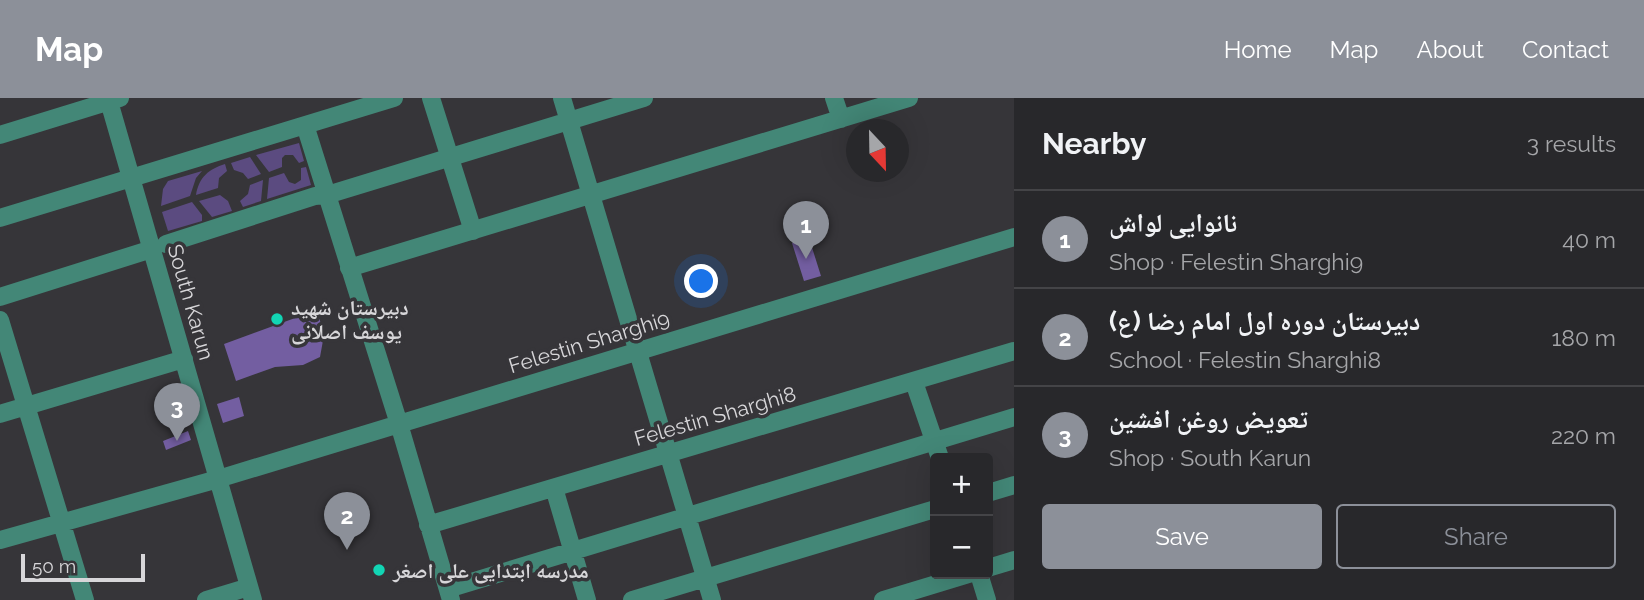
<!DOCTYPE html>
<html lang="en">
<head>
<meta charset="utf-8">
<style>
	:root { --surface:#28282b; --page:#343437; --text:#f1f3f6; --muted:#a5a6a9; --line:#444447; --accent:#8c9099 }
	body { margin:0; font-family:Raleway,"Noto Naskh Arabic",sans-serif; background:var(--page); color:var(--text) }
	.controls { position:absolute; right:21px; bottom:21px; display:grid; overflow:hidden; border-radius:7px; box-shadow:0 7px 28px #0002 }
	.controls button { width:63px; height:63px; display:grid; place-items:center; padding:0; border:0; border-bottom:2px solid var(--line); background:var(--surface); color:var(--text); font:35px sans-serif }
	.compass { position:absolute; left:846px; top:21px; width:63px; height:63px; border-radius:50%; background:var(--surface); box-shadow:0 7px 28px #0002; rotate:158deg }
	.scale { position:absolute; left:21px; bottom:18px; width:124px; box-sizing:border-box; padding-left:7px; border:4px solid #d7d6d9; border-top:0; font-size:19px; line-height:24px; white-space:nowrap; color:#d7d6d9; -webkit-text-stroke:5px #363539; paint-order:stroke }
	.you { position:absolute; left:702px; top:184px; width:24px; height:24px; margin:-18px; border:5px solid #fff; border-radius:50%; background:#1a73e8; box-shadow:0 0 0 10px #1a73e833 }
	.badge { display:grid; place-items:center; width:46px; height:46px; border-radius:50%; background:var(--accent); color:#fff; font-size:23px; font-weight:700 }
	.pin { position:absolute; translate:-50% -58px; filter:drop-shadow(0 2px 4px #0008) }
	.pin::after { content:''; position:absolute; top:37px; width:24px; height:21px; background:inherit; clip-path:polygon(0 0,100% 0,50% 100%) }
	.list { margin:0; padding:0; list-style:none }
	h2 { display:flex; justify-content:space-between; align-items:center; height:91px; margin:0; padding:0 28px; font-size:30px }
	h2 small { font-size:23px; font-weight:400; color:var(--muted) }
	.list li { display:grid; grid-template-columns:46px 1fr auto; gap:21px; align-items:center; box-sizing:border-box; height:98px; padding:0 28px; border-top:2px solid var(--line) }
	.list b { display:block; font-size:26px; white-space:nowrap }
	.list p { margin:0; font-size:23px; white-space:nowrap; color:var(--muted) }
	.list em { font-size:23px; font-style:normal; color:var(--muted) }
	.actions { display:flex; gap:14px; padding:21px 28px }
	.actions a { flex:1; padding:16px 0; border:2px solid var(--accent); border-radius:7px; text-align:center; font-size:24px; color:var(--accent) }
	.actions .main { background:var(--accent); color:#fff }
	.map { position:relative; flex:none; width:1014px; height:502px; overflow:hidden }
	header { display:flex; align-items:center; gap:42px; box-sizing:border-box; height:98px; padding:0 35px; background:var(--accent); color:#fff }
	header strong { font-size:33px }
	nav { display:flex; gap:38px; margin-inline-start:auto; font-size:24px }
	main { display:flex }
	aside { flex:1; background:var(--surface) }
	.map>svg:first-child { display:block }
</style>
</head>
<body>
<header>
<strong>Map</strong>
<nav><a>Home</a><a>Map</a><a>About</a><a>Contact</a></nav>
</header>
<main>
<div class="map">
<svg width="1014" height="502" viewBox="0 0 1014 502">
	<rect width="100%" height="100%" fill="#363539"/>
	<!-- green -->
	<path fill="#5b4b80" d="M299,45L304,63L299,65L293,57H285L282,60V69L269,74L256,57Z
		M250,59L261,76L248,81L243,75L234,72L231,65Z
		M225,66L227,73L219,80L218,90L196,97C199,79 209,71 225,66Z
		M306,69L311,87L267,101L269,80L284,75L289,84L295,86L301,82V70Z
		M202,73L196,80L190,98L161,108L163,91L168,83Z
		M263,82L261,103L243,109L240,103L248,96L250,87Z
		M220,97L228,103L232,113L212,119L199,103Z
		M192,104L202,117V123L168,133L162,114Z"/>
	<!-- building -->
	<path fill="#735ea1" d="M809,140L821,178L804,183L792,145Z
		M317,212L324,237L320,259L303,267L275,269L236,283L224,246Z
		M239,299L244,318L223,325L217,306Z
		M188,333L191,342L166,352L163,343Z"/>
	<g fill="none" stroke-linecap="round" stroke-linejoin="round">
		<!-- minor -->
		<path stroke="#438777" stroke-width="18" d="M108,0L253,502
			M431,0L473,133
			M562,0L712,502
			M834,0L841,21
			M305,27L399,326L451,502
			M0,37L120,0
			M0,120L394,0
			M166,146L315,98L327,97L644,0
			M349,170L909,0
			M0,199L152,151
			M0,222L85,502
			M914,284L940,360
			M0,316L184,261
			M554,390L587,502
			M988,395L1014,387
			M428,427L1014,253
			M0,442L218,381L1014,139
			M988,470L1014,462
			M979,476L987,502
			M448,491L1014,319
			M206,502L249,489
			M632,502L935,411
			M883,502L969,476"/>
	</g>
	<!-- markers -->
	<g fill="#12d5b4" stroke="#363539" stroke-width="2.5">
		<circle cx="277" cy="221" r="7"/>
		<circle cx="379" cy="472" r="7"/>
	</g>
	<g text-anchor="middle" dominant-baseline="central" stroke-width="7" stroke-linejoin="round" paint-order="stroke">
		<!-- street labels -->
		<g font-size="21" fill="#d7d6d9" stroke="#363539">
			<text transform="translate(191 204) rotate(74)">South Karun</text>
			<text transform="translate(589 244) rotate(-17)">Felestin Sharghi9</text>
			<text transform="translate(715 318) rotate(-16)">Felestin Sharghi8</text>
		</g>
		<!-- poi labels -->
		<g font-size="21" font-weight="bold" fill="#d7d6d9" stroke="#363539" text-anchor="start">
			<text x="291" y="209">دبیرستان شهید<tspan x="291" dy="24">یوسف اصلانی</tspan></text>
			<text x="393" y="472">مدرسه ابتدایی علی اصغر</text>
		</g>
	</g>
</svg>
<div class="controls">
<button>+</button>
<button>−</button>
</div>
<svg class="compass" viewBox="-18 -18 36 36"><path d="M0-13l5 13h-10z" fill="#e53935"/><path d="M0 13l5-13h-10z" fill="#a5a6a9"/></svg>
<div class="scale">50 m</div>
<div class="you"></div>
<div class="pin badge" style="left:806px;top:161px">1</div>
<div class="pin badge" style="left:347px;top:452px">2</div>
<div class="pin badge" style="left:177px;top:343px">3</div>
</div>
<aside>
<h2>Nearby<small>3 results</small></h2>
<ul class="list">
<li><span class="badge">1</span><div><b>نانوایی لواش</b><p>Shop · Felestin Sharghi9</p></div><em>40 m</em></li>
<li><span class="badge">2</span><div><b>دبیرستان دوره اول امام رضا (ع)</b><p>School · Felestin Sharghi8</p></div><em>180 m</em></li>
<li><span class="badge">3</span><div><b>تعویض روغن افشین</b><p>Shop · South Karun</p></div><em>220 m</em></li>
</ul>
<div class="actions"><a class="main">Save</a><a>Share</a></div>
</aside>
</main>
</body>
</html>
